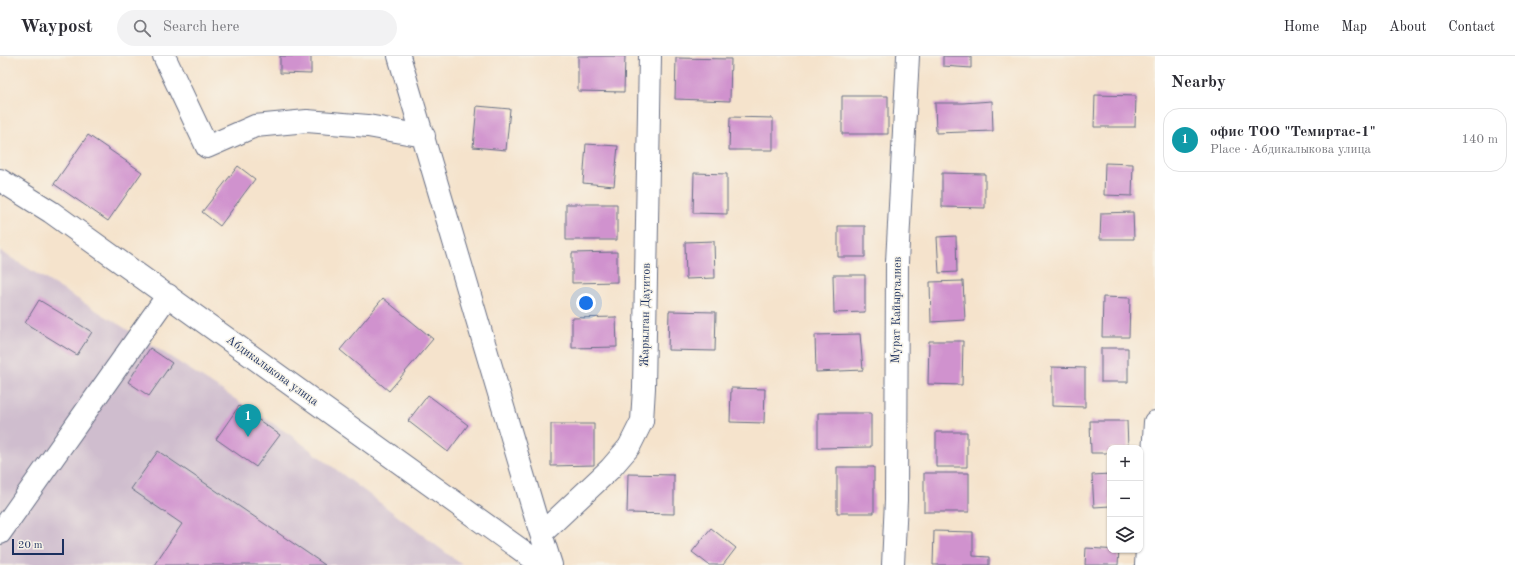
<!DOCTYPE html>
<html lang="en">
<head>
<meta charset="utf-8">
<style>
	:root { --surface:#fff; --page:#f2f2f3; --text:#2b2b33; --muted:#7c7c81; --line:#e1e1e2; --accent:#1a73e8 }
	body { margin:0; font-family:"Old Standard TT",serif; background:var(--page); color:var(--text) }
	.controls { position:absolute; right:12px; bottom:12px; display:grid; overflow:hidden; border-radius:8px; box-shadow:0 1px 3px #0004 }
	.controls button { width:36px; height:36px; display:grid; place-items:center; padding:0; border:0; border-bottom:1px solid var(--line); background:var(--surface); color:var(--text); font:20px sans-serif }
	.scale { position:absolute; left:12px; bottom:10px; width:52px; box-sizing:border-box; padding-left:4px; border:2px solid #1b2f5e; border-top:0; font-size:11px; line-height:14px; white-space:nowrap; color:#1b2f5e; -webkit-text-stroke:3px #f7f3e8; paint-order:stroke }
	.you { position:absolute; left:586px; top:247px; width:14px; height:14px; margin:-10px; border:3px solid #fff; border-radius:50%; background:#1a73e8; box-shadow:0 0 0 6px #1a73e833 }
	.badge { display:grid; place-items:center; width:26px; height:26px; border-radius:50%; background:var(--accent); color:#fff; font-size:13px; font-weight:700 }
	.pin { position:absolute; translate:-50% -33px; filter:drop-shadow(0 1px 2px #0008) }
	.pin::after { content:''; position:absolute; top:21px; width:14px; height:12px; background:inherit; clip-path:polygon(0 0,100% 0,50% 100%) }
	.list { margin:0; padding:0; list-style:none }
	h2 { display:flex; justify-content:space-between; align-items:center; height:52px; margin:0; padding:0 16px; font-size:17px }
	h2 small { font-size:13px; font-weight:400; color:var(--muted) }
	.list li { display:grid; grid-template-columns:26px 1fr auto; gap:12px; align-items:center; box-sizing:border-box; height:64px; margin:0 8px 8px; padding:0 8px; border:1px solid var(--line); border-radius:16px }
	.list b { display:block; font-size:15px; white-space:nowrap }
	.list p { margin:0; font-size:13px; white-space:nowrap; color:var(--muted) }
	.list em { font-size:13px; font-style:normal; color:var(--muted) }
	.icon { flex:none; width:22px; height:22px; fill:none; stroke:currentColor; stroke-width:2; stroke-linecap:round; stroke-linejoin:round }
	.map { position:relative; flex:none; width:1155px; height:509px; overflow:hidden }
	header { display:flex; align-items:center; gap:24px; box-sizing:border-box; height:56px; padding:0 20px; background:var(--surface); border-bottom:1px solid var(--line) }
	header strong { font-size:19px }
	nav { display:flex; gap:22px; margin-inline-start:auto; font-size:14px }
	.search { width:280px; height:36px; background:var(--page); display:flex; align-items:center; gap:10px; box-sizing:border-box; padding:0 14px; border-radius:22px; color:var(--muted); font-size:15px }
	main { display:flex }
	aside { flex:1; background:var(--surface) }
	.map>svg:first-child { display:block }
</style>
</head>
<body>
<header>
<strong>Waypost</strong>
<div class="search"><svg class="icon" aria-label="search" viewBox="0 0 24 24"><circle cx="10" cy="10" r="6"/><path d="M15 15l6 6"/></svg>Search here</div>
<nav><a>Home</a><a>Map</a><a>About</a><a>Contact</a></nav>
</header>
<main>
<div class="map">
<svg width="1155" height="509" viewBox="0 0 1155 509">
	<rect width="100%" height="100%" fill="#f7f3e8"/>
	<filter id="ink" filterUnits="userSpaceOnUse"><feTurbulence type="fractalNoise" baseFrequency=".025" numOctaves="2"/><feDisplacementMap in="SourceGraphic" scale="8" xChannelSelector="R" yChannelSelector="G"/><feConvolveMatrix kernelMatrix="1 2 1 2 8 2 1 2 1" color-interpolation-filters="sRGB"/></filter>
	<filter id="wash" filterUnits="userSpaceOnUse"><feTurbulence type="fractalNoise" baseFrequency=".012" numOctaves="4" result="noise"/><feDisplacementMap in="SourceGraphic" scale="16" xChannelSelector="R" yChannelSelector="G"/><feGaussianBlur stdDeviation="0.9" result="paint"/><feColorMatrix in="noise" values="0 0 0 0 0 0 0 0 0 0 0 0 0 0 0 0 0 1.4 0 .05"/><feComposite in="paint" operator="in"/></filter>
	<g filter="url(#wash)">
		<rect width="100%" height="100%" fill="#f5e3cc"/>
		<!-- industrial -->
		<path fill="#cfbdce" d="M0,195L149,287L292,380L462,509H0Z"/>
		<g id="blocks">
			<!-- building -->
			<path fill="#d092ce" d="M280,0H311V18L280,17Z
				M578,0H625L624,36L578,35Z
				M943,0H971V12L943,10Z
				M676,2L731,3L730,45L675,43Z
				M1095,39L1136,40L1135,71H1094Z
				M842,40H888V78H842Z
				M992,45L993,75L936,77L935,47H963Z
				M477,50L510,53L506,94L473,91Z
				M730,61L773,62V94H729Z
				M88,79L142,116L108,165L54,128Z
				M586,88L618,90L614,130L583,127Z
				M1105,107L1133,108L1132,140L1104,139Z
				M238,110L255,123L220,170L202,156Z
				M694,117L727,118V158L693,157Z
				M942,117L985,118V152L942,151Z
				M566,148H617V184H566Z
				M1133,156L1134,183H1100L1101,157Z
				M838,170H865V201H838Z
				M956,180L957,216L939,217L937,181Z
				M714,185L715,222L686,223L685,186Z
				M617,196V226L572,227V197Z
				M833,219H865V256L834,257Z
				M963,225L965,264L931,266L930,226Z
				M1103,241L1130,242L1129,281H1102Z
				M383,242L433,283L389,335L340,294Z
				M39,244L92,276L77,299L25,267Z
				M669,255L716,256L715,295L668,294Z
				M616,261L617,291L572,292V262Z
				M860,278L863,314L816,316L815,279Z
				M929,285H963L962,329L928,328Z
				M150,292L172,307L149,340L128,326Z
				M1101,292H1128V326H1101Z
				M1052,311L1085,312V351L1052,350Z
				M731,332L765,333L764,367L730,366Z
				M428,339L468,369L448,396L408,365Z
				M239,350L280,379L256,411L216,383Z
				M818,357H871V391L818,392Z
				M1090,365H1127L1128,392H1110V397H1091Z
				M551,368H594V409L551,410Z
				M936,376H967V411H936Z
				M158,395L325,509H154L182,468L131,433Z
				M837,411H874V457H837Z
				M924,417H969V456H924Z
				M628,418L674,419V458L627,457Z
				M1110,418V450L1094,451L1092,419Z
				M711,472L736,492L723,509H709L692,496Z
				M934,475L973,476V500L989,501V509H933Z
				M1086,492L1119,494L1118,509H1085Z"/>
		</g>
	</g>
	<g filter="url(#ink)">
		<use href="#blocks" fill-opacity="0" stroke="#676e84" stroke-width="1"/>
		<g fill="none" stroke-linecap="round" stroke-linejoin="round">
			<defs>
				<path id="minor" d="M164,0L207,91L255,70L307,65L368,70L424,80
					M399,0L535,459L551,509
					M0,124L51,156L542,509
					M0,477L168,239
					M541,478L610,413L629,391L642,365L644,332L650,0
					M893,509L896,444L897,206L908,0
					M1146,509L1155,366"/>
			</defs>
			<!-- minor casing -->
			<use href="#minor" stroke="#676e84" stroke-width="24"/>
			<!-- minor -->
			<use href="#minor" stroke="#fff" stroke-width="22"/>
		</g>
	</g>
	<g text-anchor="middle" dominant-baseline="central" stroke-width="3" stroke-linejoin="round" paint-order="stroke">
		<!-- street labels -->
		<g font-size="12" fill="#1b2f5e" stroke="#f7f3e8">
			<text transform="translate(897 254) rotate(-89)">Мурат Кайыргалиев</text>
			<text transform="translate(646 259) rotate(-89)">Жарылган Дауитов</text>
			<text transform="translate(272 315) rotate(36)">Абдикалыкова улица</text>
		</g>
	</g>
</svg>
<div class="controls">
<button>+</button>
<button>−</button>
<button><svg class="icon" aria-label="layers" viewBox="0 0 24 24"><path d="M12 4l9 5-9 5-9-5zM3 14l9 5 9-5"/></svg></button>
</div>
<div class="scale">20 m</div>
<div class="you"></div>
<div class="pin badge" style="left:248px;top:381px;background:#0f9aa8">1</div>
</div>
<aside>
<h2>Nearby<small></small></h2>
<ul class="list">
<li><span class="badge" style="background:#0f9aa8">1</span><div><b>офис ТОО &quot;Темиртас-1&quot;</b><p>Place · Абдикалыкова улица</p></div><em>140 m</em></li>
</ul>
</aside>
</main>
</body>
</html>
